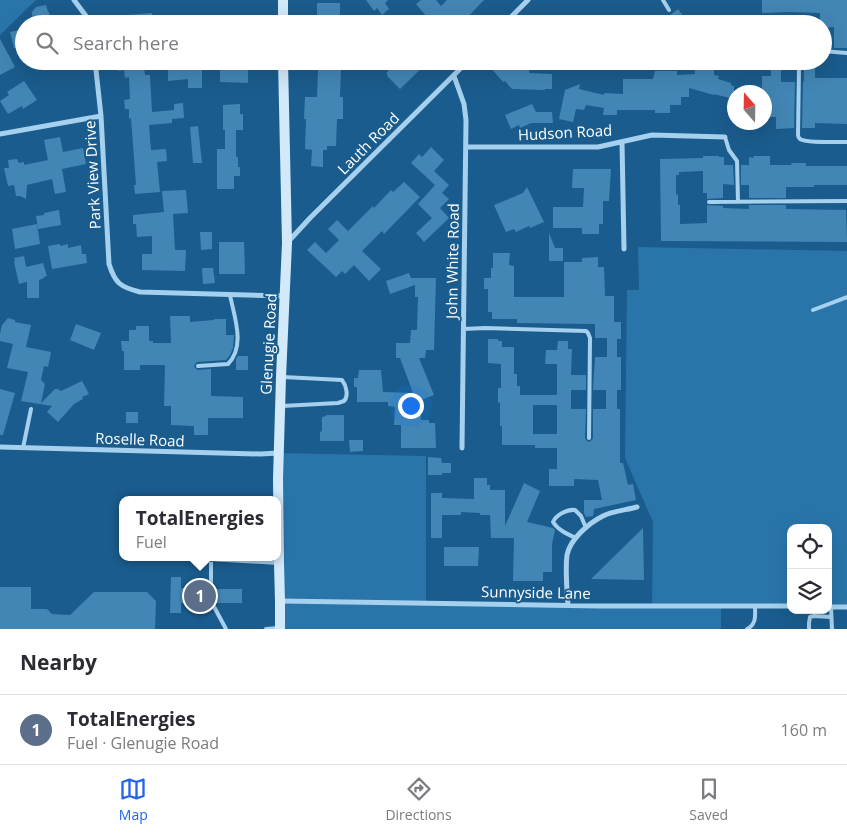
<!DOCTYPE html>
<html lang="en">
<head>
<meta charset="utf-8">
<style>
	:root { --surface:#fff; --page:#f7f7f7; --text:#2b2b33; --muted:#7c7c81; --line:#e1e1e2; --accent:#2563eb }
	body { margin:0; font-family:"Open Sans",sans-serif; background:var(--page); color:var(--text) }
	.controls { position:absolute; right:15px; bottom:15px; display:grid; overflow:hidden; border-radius:10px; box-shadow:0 5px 20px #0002 }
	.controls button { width:45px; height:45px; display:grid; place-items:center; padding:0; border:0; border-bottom:1px solid var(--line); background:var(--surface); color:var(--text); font:25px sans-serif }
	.compass { position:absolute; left:727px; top:85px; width:45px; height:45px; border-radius:50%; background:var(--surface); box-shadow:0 5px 20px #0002; rotate:340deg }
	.you { position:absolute; left:410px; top:405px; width:18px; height:18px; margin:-12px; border:4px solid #fff; border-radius:50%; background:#1a73e8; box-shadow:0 0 0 8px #1a73e833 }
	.badge { display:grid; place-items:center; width:32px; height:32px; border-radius:50%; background:var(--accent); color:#fff; font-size:16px; font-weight:700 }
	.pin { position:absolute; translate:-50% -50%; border:2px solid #fff; box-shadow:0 1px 5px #0006 }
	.popup { position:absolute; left:119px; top:496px; width:162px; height:65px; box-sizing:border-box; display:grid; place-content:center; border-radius:10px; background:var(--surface); filter:drop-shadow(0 1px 4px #0005); font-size:16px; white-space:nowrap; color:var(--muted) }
	.popup b { font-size:19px; color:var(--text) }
	.popup::after { content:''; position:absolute; left:50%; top:100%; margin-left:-10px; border:10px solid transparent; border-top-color:var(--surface) }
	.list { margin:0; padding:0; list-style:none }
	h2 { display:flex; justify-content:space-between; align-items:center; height:65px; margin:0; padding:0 20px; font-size:21px }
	h2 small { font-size:16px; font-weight:400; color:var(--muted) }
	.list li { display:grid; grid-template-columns:32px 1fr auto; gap:15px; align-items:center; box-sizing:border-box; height:70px; padding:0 20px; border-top:1px solid var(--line) }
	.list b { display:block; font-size:19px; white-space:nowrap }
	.list p { margin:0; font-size:16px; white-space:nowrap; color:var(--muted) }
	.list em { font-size:16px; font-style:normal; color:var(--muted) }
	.icon { flex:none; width:28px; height:28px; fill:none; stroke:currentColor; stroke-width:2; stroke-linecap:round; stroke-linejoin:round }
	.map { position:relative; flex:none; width:847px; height:629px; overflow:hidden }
	.search { position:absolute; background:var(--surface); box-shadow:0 5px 20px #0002; left:15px; right:15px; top:15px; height:55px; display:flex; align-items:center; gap:12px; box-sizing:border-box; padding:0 18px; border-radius:28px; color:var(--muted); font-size:19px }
	.sheet { height:135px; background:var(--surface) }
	nav { display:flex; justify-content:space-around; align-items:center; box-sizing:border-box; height:70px; border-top:1px solid var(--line); background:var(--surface); font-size:14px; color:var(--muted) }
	nav a { display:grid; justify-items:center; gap:2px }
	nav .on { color:var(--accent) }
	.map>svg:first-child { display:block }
</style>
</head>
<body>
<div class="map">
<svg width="847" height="629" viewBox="0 0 847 629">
	<rect width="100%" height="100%" fill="#1a5c8d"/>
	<!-- green -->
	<path fill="#2975a9" d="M0,0H36L0,35Z
		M638,247L847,251V607H828V528H791V606L721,605V629H279L278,453L426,456V604L652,606L653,522L625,458L627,290H639Z"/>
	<!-- building -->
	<path fill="#4286b5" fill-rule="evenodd" d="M366,0H388L385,3L389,9L382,15L377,8L374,11Z
		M421,0H436L441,6L447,0H484L461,24H433L416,4Z
		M762,0H847V48H834V27L823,28V24H820V13L790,12L762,13Z
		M317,3H340V17H331V24H317Z
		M46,5L48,12H49L51,24H33L32,12L36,7Z
		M678,9L689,24H659Z
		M152,13L153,24H103L102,17Z
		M24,29V46L14,48L10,32Z
		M0,39L15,67L0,75Z
		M117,61H143L145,75H150L152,112L174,110V104L183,103L184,118L172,119V123L149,125L151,150L166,149L167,161L157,162L160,192L135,194L134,185H136L131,118L129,119V109H125L124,100L130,99L129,77L125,78L124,70L118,71Z
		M188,61H202V88H188V79L168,81V70L175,69L174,66L188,65Z
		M239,61H248V83L220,82V66H239Z
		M320,61H338L337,70H341L340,97H343V119H337L336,146H327V150H323V167L311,166L312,150L305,149L306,119H304L305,97H317L318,70H320Z
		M399,61H429L400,89L387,76L388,75L386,73Z
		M496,61H498L503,67L504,65L507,68L529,69V73L552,74V89H545V90L512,89L505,81L503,82L490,67Z
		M694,61H714V75L719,76L718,79L731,83V85L734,86V99L714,94V95L689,88V97H681V105H670V113H655V110H617V115H603L604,108L586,105L584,110L576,109L573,122L559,119L565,90L580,84L579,89L604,95V93L623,94V79H653L655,71H677V75L695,74Z
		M771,62H781V82H795L794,128L776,129V117H764V92H762V76H771Z
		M804,65H815V78H847V124L815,123V128H802L803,82H804Z
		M24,81L37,100L23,109L22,106L8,114L0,101L9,95L7,92Z
		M240,104V114H243V130H236V157H238V167H240V176H234V189H217V149H225V130H223V105Z
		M532,104L536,112H552L553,123H531L520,128L519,125L511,129L505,115Z
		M198,126L202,163H193L190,127Z
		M60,137L63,152L83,148L86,164L62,169L66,192L55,194L52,179L27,185L26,199L20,196H16L14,185L8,186L4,168H9L8,160L17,159L19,163L24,162V165L48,160L44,140Z
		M431,147L444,160L434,171L449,185L442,193L449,199L440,208L449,218L424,242L416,233L432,218L418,204L435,185L411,163L419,154L422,157Z
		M703,156H719V157H724V165H733L734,185L723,184V198L707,199V193H703V171L679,172V175H676V195L678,194V205H680V224L707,223V205L723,206V208L749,209V205H786V209H788L846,210L847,242L661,241L660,159L703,158Z
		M754,156H770V165H792L791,163H806V166H847V185H814V187H786V198H749V185H741V165H749V157L753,158Z
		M573,169H611L609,201H603V224H599V234H582V228H553V207H583L584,188H572Z
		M404,182L420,197L384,234L382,231L362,251L381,269L369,281L354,265L345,274L342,271L336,277L307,250L315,242L326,253L339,240L328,229L337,220L348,231L373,206L374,208L391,190L393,192Z
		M527,187L544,222L530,228L529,226L516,232L514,229L506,232L494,205L523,193Z
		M186,190L188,213L173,214L175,250H186L185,271L142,270V254H152V236L137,237L136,224H133V215L164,212L162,191Z
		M59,210L61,225L38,229L36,216L44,215V213Z
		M37,224L40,244L15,249L12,229Z
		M200,232H212V249L201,250Z
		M549,233L555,248H563V261H549Z
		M219,242H244L245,274H219Z
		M60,244V246L68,244V248L81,245L82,254H86L87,263L52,269L48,246Z
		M493,253H510L509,265L514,266V297H564V262H582V258L598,257V267H604L605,296H614V322H621V339H617V357H621V390H617V409H620V463H623L628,485L633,484L636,500L594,509L593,516L586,517L584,513V500H602L598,480L574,479V486H549V469H557V448H535V445H502V426H500V402L498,403V388H501V364L488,363V339H498V341H502V347H514V374H517V386H520V395H557V364H545L546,350H557L558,341H568V349H572L571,375H586V390H571V409H586L585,438L587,441L589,442L592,440L593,438V409H606V390H593L595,357H607V338H595V324L517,323V319H492V312H488V289H484V278H491V268H493ZM533,405H557V434H533Z
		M24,256L26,267L43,263L47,276L44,277V278L39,280V298H27V282L19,284L14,262L15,261L14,258Z
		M202,268H213L215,283L203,284Z
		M409,273L411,278H436L434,350H426L425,358H419L434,395L421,400V420H429V423H435L436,448H401V425H394L395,407L388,406V402H357V387H354V378H358L359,370H381L383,392L413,393L400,358H396V343H410L411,330H417L418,297H415V285L390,294L386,281Z
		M170,316H190V322L214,320V319H226V335H234L233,348L230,355L226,360L197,362L195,364L194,367L198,370L211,369V396L243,397V418H208V435H194V426L171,425V406H164L165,365H140V370H124V351H122L121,341H129V330H136V326H149V341H153V343H171Z
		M8,318L15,320V322L31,325L26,347L51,352L48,367L44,366L41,380L45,384L41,403L55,389H58L61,391L82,381L89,394L82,397L83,399L74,404L58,422L47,412L52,406L21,401L28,372L7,368L13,344L0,341V334L2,325Z
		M76,324L101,333L94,350L70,340Z
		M238,356H248V370H236V359Z
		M0,389L15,393L3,435H0Z
		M126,412H138V423H126Z
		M326,415H344V441H320V432L322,431V417L326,416Z
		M349,440H363V451L350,452Z
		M428,457L441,458L442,463H451V473H442V475H428Z
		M474,478H487V485H490V490H505V526L524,483L540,491L527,522L553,528L555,530L552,544V572H543V581H513L514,538H491L490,515H480V513L461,512V515H442V538H431V493H442V498L474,499Z
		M643,528L644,580L591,579Z
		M444,547H479L478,566H444Z
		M171,577H181V588L207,589L208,591L211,593L213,592L215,589H242V603H216L214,600L212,599L208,603H181V613H170Z
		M0,587H31V609H47L52,614L70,615L94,592H147L156,601L155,629H0Z"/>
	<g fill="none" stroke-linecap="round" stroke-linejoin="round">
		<!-- lane -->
		<path stroke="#a5d0ee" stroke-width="4" d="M663,0L669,10
			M798,24V18
			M823,51L847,53
			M799,67L798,135C798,136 799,138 800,139C804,143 839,142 847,142
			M725,137L729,150L737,161L738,202
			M709,202L847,201
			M813,310L847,297
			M463,329L485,328L586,331L588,333L590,338L589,438
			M198,366L228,364C246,346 234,316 230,295
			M282,406L338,403L344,401C349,396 346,385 342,380L283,377
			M23,448L31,409
			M576,538C567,534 558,530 553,522C556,515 567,509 575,510L581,516L586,528
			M122,547V553
			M173,557L279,563
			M211,589V557
			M212,603L226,629
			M831,607L832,629
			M266,629L279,628
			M747,629C757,624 755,615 755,606
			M809,629V623L810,617L814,616L831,617"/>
		<!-- street -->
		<path stroke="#a5d0ee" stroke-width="5" d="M74,0L86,16L89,24
			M504,24L528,0
			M95,61L101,116L109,264C115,283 120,287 140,292L285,296
			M454,76L464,104L466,120L462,448
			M0,134L101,116
			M622,142L624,249
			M466,147H598L652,135L725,137
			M287,243L310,218L468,61
			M0,447L260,454L279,453
			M280,601L600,606H791
			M568,605C567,589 565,571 567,555C570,539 589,523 603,516C613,511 626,510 637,507
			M828,607H847"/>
		<!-- secondary -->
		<path stroke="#d2e9fa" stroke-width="10" d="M283,0V24
			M280,629V601L279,563L278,479L281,377L287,243L283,61"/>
	</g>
	<g text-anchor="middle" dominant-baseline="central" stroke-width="4" stroke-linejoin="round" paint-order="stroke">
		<!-- street labels -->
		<g font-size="15" fill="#fff" stroke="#1a5c8d">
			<text transform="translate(565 132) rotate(-3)">Hudson Road</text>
			<text transform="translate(368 143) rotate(-45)">Lauth Road</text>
			<text transform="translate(92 175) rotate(-93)">Park View Drive</text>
			<text transform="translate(452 261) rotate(-89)">John White Road</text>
			<text transform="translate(268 344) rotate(-87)">Glenugie Road</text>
			<text transform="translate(140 439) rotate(2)">Roselle Road</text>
			<text transform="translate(536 592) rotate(1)">Sunnyside Lane</text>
		</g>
	</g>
</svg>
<div class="controls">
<button><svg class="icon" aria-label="locate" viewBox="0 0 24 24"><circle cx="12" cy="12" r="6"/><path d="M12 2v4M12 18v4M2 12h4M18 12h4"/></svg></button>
<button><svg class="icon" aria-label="layers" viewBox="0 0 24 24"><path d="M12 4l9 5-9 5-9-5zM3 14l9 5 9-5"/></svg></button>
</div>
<svg class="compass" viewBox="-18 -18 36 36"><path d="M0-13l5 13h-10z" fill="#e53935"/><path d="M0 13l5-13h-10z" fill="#7c7c81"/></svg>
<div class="you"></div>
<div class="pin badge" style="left:200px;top:596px;background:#5c6f8a">1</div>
<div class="popup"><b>TotalEnergies</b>Fuel</div>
<div class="search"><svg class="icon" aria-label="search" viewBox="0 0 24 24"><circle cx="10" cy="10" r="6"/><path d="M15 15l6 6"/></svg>Search here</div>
</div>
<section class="sheet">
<h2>Nearby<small></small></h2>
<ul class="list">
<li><span class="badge" style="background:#5c6f8a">1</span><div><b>TotalEnergies</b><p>Fuel · Glenugie Road</p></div><em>160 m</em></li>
</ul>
</section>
<nav>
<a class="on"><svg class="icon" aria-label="map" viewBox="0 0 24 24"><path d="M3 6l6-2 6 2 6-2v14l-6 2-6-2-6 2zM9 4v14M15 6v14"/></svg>Map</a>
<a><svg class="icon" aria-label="directions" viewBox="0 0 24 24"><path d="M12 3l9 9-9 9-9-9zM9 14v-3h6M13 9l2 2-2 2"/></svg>Directions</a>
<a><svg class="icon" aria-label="saved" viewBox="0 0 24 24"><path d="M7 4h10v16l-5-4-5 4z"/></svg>Saved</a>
</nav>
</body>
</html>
